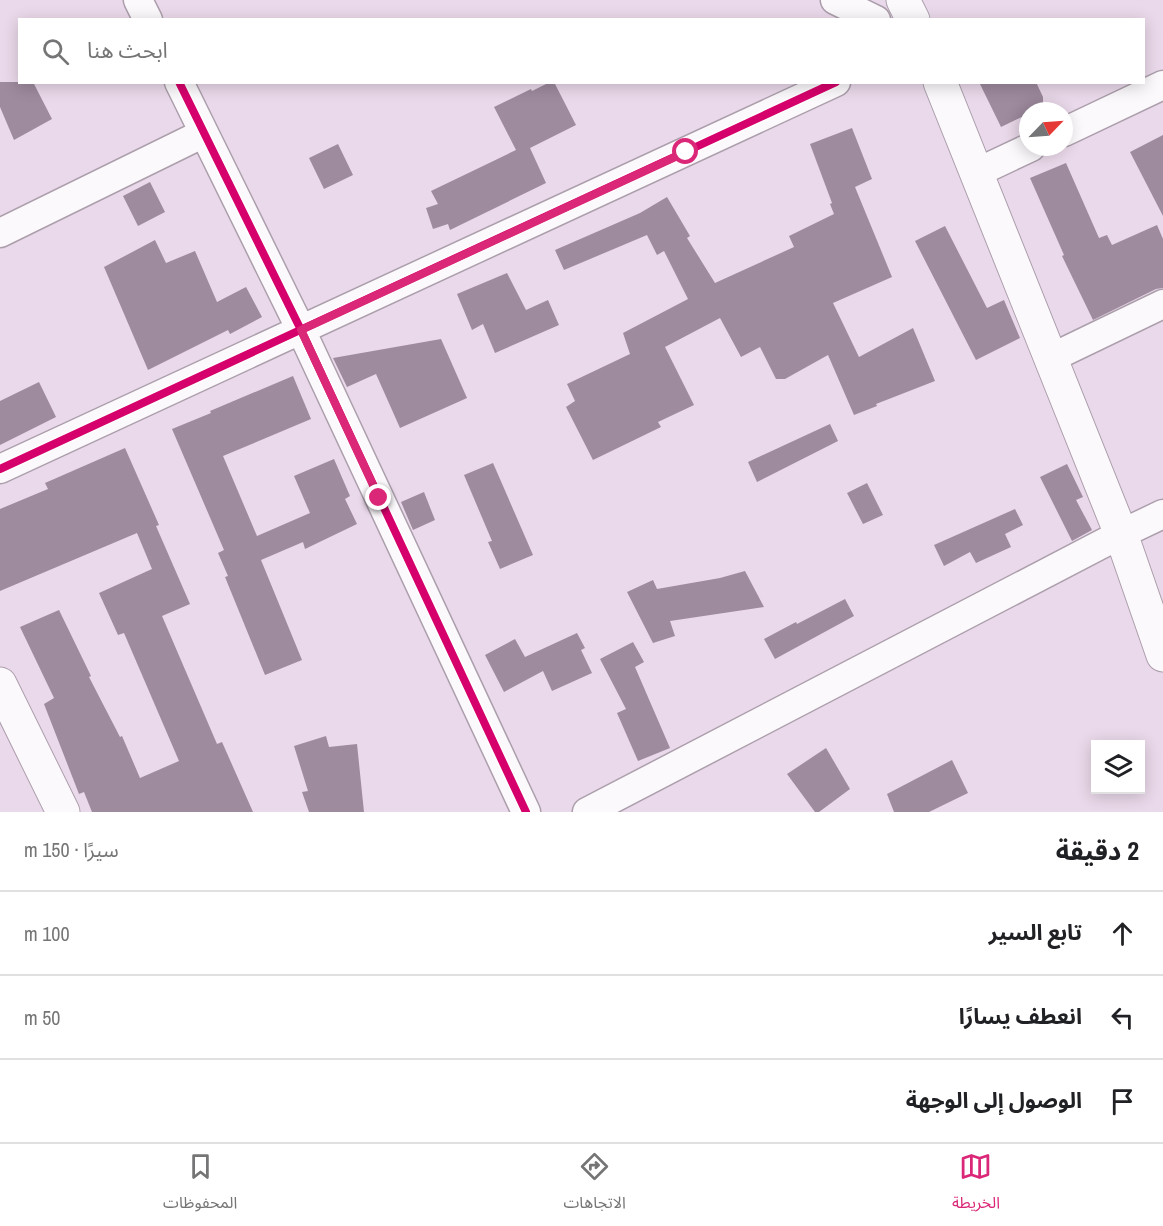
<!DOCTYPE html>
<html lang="ar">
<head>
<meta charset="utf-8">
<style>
	:root { --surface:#fff; --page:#f2f2f2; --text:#202124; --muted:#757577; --line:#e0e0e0; --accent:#db2777 }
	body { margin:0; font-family:"Archivo Narrow","Noto Sans Arabic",sans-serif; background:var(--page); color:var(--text); direction:rtl }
	.controls { position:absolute; right:18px; bottom:18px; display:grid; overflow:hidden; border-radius:0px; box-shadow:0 3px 15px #0003 }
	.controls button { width:54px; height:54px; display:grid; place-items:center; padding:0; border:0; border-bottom:2px solid var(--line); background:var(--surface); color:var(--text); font:30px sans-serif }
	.compass { position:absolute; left:1019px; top:102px; width:54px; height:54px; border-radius:50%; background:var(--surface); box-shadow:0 3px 15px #0003; rotate:65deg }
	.stop { position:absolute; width:18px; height:18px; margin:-14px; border:4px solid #db2777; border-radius:50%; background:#fff }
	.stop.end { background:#db2777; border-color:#fff; box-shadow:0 2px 6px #0008 }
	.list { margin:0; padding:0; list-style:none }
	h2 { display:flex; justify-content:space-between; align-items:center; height:78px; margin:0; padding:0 24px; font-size:26px }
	h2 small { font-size:20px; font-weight:400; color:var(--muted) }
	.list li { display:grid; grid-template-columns:39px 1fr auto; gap:18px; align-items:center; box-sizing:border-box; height:84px; padding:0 24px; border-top:2px solid var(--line) }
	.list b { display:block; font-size:22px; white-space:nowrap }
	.list em { font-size:20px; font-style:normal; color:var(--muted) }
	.icon { flex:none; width:33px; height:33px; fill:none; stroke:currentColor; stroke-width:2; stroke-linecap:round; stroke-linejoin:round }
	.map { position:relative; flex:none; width:1163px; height:812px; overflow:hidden; direction:ltr }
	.search { position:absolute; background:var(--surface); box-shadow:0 3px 15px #0003; left:18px; right:18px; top:18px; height:66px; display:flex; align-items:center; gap:15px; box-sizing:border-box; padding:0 21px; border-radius:0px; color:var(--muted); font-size:22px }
	.sheet { height:330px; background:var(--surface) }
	nav { display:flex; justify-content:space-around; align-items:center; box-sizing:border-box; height:84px; border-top:2px solid var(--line); background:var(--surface); font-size:16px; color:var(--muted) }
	nav a { display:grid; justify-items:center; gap:3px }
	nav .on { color:var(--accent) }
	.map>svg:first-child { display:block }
</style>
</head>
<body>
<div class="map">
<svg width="1163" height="812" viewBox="0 0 1163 812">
	<rect width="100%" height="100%" fill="#ead9ea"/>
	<!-- building -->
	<path fill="#9e8b9e" d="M0,82H33L52,119L14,140L0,107Z
		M550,82H554L576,125L530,148L546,183L450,230L448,224L433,229L426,208L438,204L431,191L516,150L494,107L531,89L532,91Z
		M979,82H1036L1043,97V106L1034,111H1028V114L1001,127Z
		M852,128L872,179L855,187L892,277L833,303L859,357L913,328L935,381L876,404L877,406L854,415L828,355L785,379H776L760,347L741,357L720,318L665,347L694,405L658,422L661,427L593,460L566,407L575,401L567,384L630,354L623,333L688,299L664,251L657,255L647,235L564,270L555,250L640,213L667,197L690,236L687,238L715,283L794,247L789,236L834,214L830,204L832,203L810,144Z
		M1163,135V216L1130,152Z
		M338,144L353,175L324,189L309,158Z
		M1066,163L1099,238L1107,235L1112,245L1157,225L1163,239V288L1156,289L1093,320L1062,256L1064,255L1030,178Z
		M150,182L165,212L138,226L123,196Z
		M945,226L987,308L1004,300L1020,338L976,360L915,241Z
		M155,240L166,263L195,251L217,302L246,287L262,317L230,334L228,330L148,370L104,267Z
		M507,273L526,310L548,300L559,325L495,353L483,324L472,330L457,294Z
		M441,339L467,398L400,428L376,374L347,387L333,358Z
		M293,376L311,419L223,456L257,536L310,513L294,476L334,459L350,496L345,499L357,524L305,549L303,542L261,560L302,660L265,675L225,577L228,576L218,553L224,550L172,429L211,413L210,411Z
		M39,382L56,417L0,445V401Z
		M830,424L838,441L757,482L748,462Z
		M125,448L159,525L156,526L190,604L162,616L217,744L222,742L253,812H92L84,792L79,794L44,704L54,698L20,627L59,610L91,676L89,677L120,737L122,736L140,778L179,761L124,633L118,635L99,593L152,569L137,533L0,591V509L48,489L45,483Z
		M493,463L533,555L500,569L488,542L492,541L464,475Z
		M1067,464L1083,497L1076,500L1092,530L1072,541L1040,477Z
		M867,483L883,515L863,524L847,493Z
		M424,492L435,520L413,530L401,502Z
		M1015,509L1023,525L1005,534L1011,547L976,563L970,552L944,566L934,545Z
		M745,571L764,607L670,621L675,636L653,643L627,592L653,580L657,589L720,578Z
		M845,599L854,616L775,659L764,639L796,622L797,624Z
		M577,633L585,648L581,650L592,673L552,691L543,671L504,692L485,655L515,639L525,657Z
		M633,642L644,662L635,667L670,748L638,761L617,713L626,709L600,659Z
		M326,736L329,747L357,744L364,812H309L302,792L308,791L294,746Z
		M826,748L850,789L819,812H815L787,774Z
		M952,760L968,793L929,812H894L887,794Z"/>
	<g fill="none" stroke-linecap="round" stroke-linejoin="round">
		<defs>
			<path id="minor" d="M138,0L148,20
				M835,0L876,20
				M179,82L301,330L526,812
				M1064,132L1163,85
				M976,173L1031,147
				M0,233L204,133
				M1051,358L1163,304
				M0,469L836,82
				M587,812L1121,534L1163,514"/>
			<path id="tertiary" d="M903,0L913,20
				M940,82L1121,534L1163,655
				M0,684L63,812"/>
		</defs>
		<!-- minor casing -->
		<use href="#minor" stroke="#ac9fac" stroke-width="31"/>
		<!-- tertiary casing -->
		<use href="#tertiary" stroke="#ac9fac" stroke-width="35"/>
		<!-- minor -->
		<use href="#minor" stroke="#fcf9fc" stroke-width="28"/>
		<!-- tertiary -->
		<use href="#tertiary" stroke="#fcf9fc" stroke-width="33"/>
		<defs>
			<path id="cycleway" d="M179,82L301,330L526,812
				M0,469L836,82"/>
		</defs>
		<!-- cycleway casing -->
		<use href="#cycleway" stroke="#fff" stroke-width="11"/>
		<!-- cycleway -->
		<use href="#cycleway" stroke="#d6006c" stroke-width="8"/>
	</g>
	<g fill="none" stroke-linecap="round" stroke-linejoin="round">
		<!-- route -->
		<path stroke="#db2777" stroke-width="8" d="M379,498L301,330L686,152"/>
	</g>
</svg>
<div class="controls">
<button><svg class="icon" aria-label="layers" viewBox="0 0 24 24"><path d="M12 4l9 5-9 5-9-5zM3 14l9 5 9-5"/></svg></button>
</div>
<svg class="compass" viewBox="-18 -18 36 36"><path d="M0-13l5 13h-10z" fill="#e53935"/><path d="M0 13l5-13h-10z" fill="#757577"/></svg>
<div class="stop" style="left:686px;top:152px"></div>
<div class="stop end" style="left:379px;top:498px"></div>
<div class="search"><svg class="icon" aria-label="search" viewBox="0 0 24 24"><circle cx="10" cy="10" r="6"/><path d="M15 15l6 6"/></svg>ابحث هنا</div>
</div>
<section class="sheet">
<h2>2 دقيقة<small>سيرًا · 150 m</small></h2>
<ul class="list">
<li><svg class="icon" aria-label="ahead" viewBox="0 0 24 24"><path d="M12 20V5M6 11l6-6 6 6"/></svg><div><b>تابع السير</b></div><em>100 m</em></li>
<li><svg class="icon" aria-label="left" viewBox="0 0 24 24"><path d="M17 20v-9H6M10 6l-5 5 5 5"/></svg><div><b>انعطف يسارًا</b></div><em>50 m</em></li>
<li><svg class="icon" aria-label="arrive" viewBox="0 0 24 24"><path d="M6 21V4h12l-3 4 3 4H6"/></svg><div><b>الوصول إلى الوجهة</b></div></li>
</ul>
</section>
<nav>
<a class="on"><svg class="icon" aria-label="map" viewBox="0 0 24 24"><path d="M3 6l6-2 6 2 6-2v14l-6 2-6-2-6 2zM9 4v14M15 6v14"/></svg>الخريطة</a>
<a><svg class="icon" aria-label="directions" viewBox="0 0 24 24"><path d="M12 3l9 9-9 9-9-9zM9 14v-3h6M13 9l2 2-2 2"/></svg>الاتجاهات</a>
<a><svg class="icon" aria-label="saved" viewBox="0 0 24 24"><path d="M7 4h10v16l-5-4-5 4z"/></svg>المحفوظات</a>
</nav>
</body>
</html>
